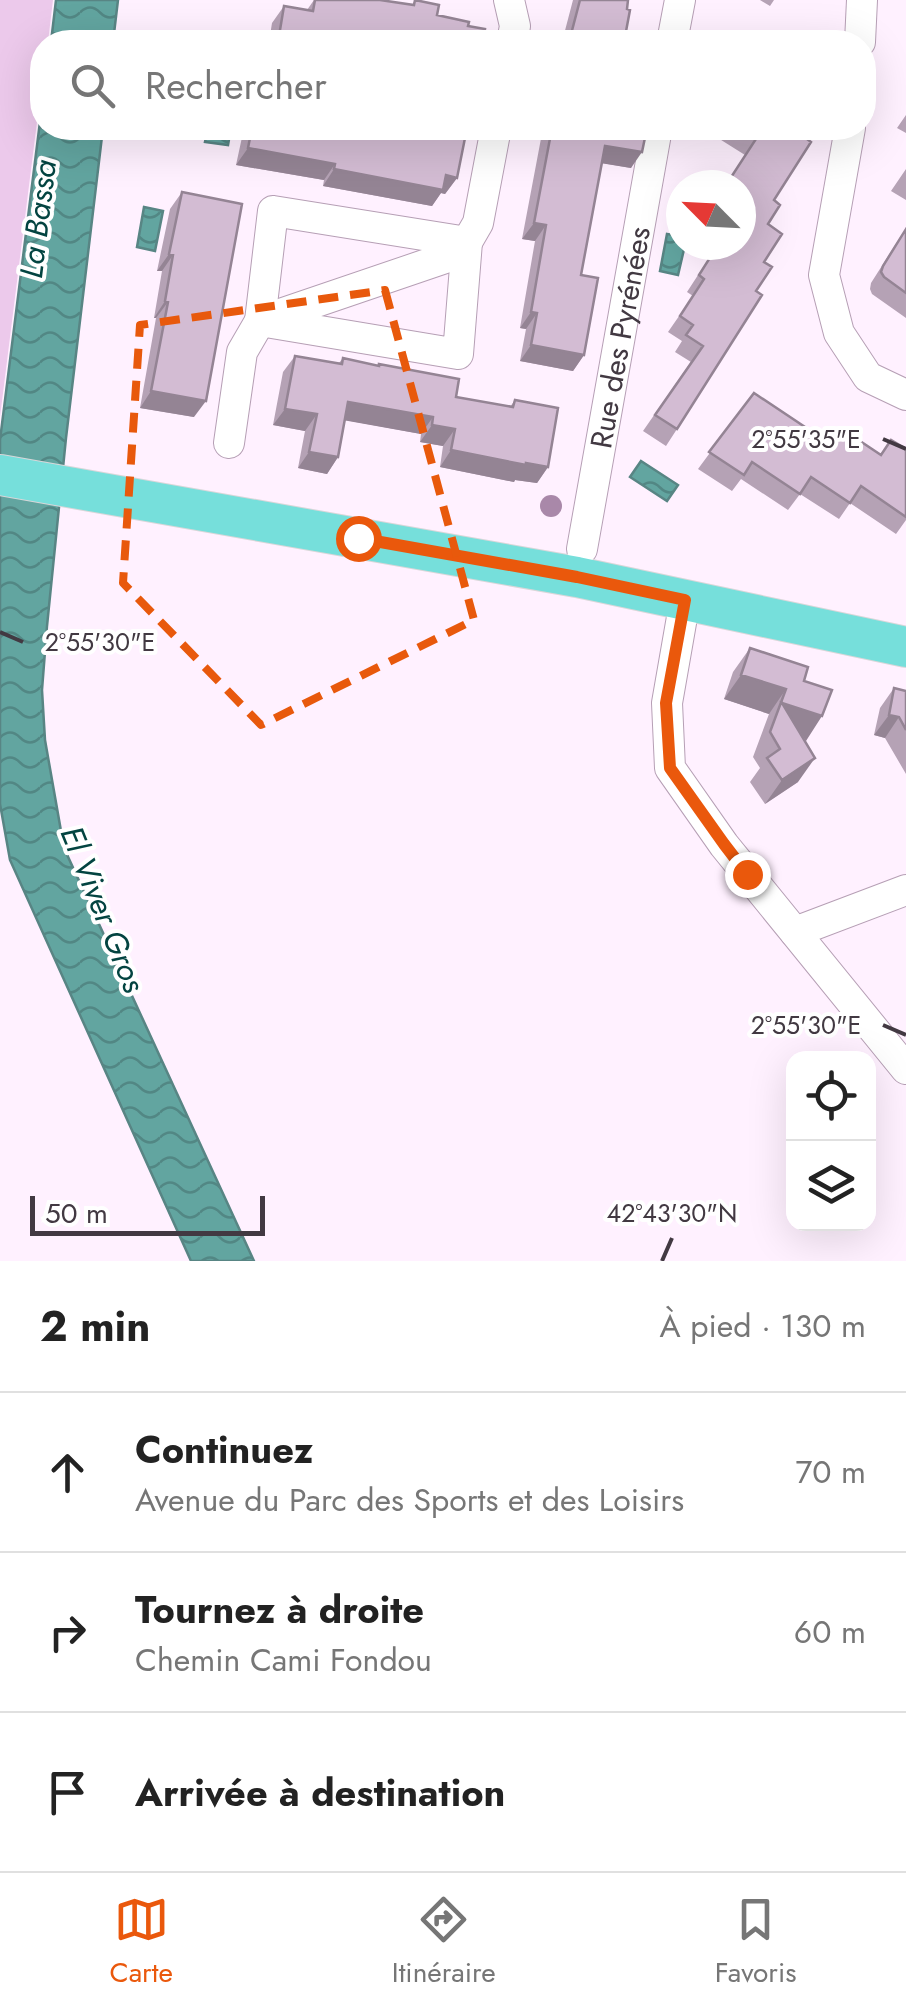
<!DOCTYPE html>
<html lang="fr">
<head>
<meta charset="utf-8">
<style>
	:root { --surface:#fff; --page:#f2f2f2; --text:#222; --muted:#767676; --line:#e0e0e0; --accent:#ea580c }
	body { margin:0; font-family:Jost,sans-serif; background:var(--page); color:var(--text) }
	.controls { position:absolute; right:30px; bottom:30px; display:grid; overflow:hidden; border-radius:20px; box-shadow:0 10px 40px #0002 }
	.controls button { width:90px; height:90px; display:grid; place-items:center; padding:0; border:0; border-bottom:2px solid var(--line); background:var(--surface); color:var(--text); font:50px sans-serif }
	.compass { position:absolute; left:666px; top:170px; width:90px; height:90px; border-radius:50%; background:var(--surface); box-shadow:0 10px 40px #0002; rotate:294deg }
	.scale { position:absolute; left:30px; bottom:25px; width:235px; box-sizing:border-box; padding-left:10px; border:5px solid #423942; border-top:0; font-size:28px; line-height:35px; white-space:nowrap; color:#423942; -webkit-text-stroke:8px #fff; paint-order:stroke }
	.stop { position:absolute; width:30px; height:30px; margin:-22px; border:8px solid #ea580c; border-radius:50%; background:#fff }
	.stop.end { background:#ea580c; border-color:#fff; box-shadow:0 2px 10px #0008 }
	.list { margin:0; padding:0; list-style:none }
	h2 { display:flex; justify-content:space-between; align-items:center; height:130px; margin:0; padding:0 40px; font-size:42px }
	h2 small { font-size:32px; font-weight:400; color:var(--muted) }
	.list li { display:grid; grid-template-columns:65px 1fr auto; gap:30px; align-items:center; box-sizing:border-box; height:160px; padding:0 40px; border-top:2px solid var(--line) }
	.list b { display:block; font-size:38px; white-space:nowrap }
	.list p { margin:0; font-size:32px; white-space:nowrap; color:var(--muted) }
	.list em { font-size:32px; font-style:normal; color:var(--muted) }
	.icon { flex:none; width:55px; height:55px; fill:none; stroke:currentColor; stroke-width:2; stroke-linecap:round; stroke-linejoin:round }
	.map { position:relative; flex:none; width:906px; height:1261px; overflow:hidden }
	.search { position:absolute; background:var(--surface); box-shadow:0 10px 40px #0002; left:30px; right:30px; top:30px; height:110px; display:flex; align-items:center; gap:25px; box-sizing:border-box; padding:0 35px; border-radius:40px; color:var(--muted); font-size:38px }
	.sheet { height:610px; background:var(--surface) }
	nav { display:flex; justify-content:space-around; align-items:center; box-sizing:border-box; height:140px; border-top:2px solid var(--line); background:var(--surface); font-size:28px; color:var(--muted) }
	nav a { display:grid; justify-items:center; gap:5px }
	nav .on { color:var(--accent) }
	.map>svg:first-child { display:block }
</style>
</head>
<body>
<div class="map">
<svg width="906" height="1261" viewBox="0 0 906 1261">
	<defs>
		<pattern id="water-waves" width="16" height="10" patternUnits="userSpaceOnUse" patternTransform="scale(2.5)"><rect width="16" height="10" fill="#62a5a0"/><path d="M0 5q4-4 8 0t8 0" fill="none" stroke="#528784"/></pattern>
	</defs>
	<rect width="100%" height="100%" fill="#fff1ff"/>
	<!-- park -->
	<path fill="#ecc9eb" d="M0,0H53L48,42H42V82L0,417Z"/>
	<!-- water -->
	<path fill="url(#water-waves)" stroke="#588584" stroke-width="2.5" d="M56,0H118L113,42H51Z
		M42,106V128H103L66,438L47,626L42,690L45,740L64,848L254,1261H191L10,860L0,804V440Z
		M208,128H231L228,145L205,142Z
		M144,207L163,211L155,251L137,247Z
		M667,234L681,236V245H685L678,275L660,271Z
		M641,461L678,485L667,501L630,477Z"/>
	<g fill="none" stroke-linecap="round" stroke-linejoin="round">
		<defs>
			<g id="minor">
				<path d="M509,0L515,26L512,42"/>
				<path d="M672,42L680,0"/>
				<path d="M860,42L862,0"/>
				<path d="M850,128L824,275L839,333L868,377L906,395"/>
				<path d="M273,211L467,242L458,354L260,321Z"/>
				<path d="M229,443L242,352L260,321L445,258L467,242L478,223L496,128"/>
				<path id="s1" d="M582,549L657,128"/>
				<path d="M685,600L667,703L670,768L724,845L906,1069"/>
				<path d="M795,932L906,890"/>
			</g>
			<path id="major" d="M0,475L577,577L906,647"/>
		</defs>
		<!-- minor casing -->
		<use href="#minor" stroke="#b69fb5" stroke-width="32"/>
		<!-- major casing -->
		<use href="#major" stroke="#d9d7d9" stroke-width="42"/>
		<!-- minor -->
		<use href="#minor" stroke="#fff" stroke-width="30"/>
		<!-- major -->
		<use href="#major" stroke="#76dfdb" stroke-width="40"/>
	</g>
	<!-- trees -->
	<circle fill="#a988a9" cx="551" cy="506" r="11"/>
	<!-- wall -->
	<path fill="#b5a2b5" d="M314,0H380L412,5L415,0L437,15L468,26L483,42H269L272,23L284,6L307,10Z
		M573,0H628L624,42H562Z
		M760,0H774L770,6Z
		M906,115V133L897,128Z
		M244,128H467L457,178L445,194L441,193L432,206L323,186L324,180L236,165Z
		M543,128H647L631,168L602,163L581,275L584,355L573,371L520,361L526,329L520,328L535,241L522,239Z
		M714,128H815L774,200L768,224L764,262L756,291L677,429L666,446L643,431L691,362L675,352L682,341L668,332L693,296L687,292L713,252L706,248L708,245H741L745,155L710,133Z
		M906,169V200L891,191Z
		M182,192L194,417L140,408L156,318H154L162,271H157L170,209Z
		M906,228V318L872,294L870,289L871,283Z
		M295,356L339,363L343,358L377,366L379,364L456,397L510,407L515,400L548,467L537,483L515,480L514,482L440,467L443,446L420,442L421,434L345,420L338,457L327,474L298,468L305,431L273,425L283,372Z
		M754,393L831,444L842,429L880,455L891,440L906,449V520L896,534L850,503L839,519L800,494L788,510L741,479L732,491L698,469Z
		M750,648L804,681L806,741L798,782L765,804L750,782L760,768L753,757L769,714L724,699L733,672Z
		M894,688L906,691V774L885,738L874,735L880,708Z"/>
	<!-- shaded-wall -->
	<path fill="#948494" d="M326,35L365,42H321Z
		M605,146L642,152L631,168L594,162Z
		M248,148L335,164L324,180L236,165Z
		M334,169L446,175L457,178L445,194L441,193L432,206L323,186Z
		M534,223L546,225L535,241L522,239Z
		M169,254L173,255L162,271H157Z
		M165,301L168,302L156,318H154Z
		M531,312L537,313L526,329L520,328Z
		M531,345L584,355L573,371L520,361Z
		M151,391L206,401L194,417L140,408Z
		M348,402L433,417L421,434L337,419Z
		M285,409L317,414L305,431L273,425Z
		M432,425L455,429L443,446L420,442Z
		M451,450L526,463L548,467L537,483L515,480L514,482L440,467Z
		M309,452L338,457L327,474L298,468Z
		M741,675L786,689L769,714L724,699Z
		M782,703L822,716L806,741Z
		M889,715L899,717L885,738L874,735Z
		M815,758L798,782L765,804L782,780Z"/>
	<!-- building -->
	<path fill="#d3bcd3" stroke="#948494" stroke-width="2.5" d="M315,0H380L414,5L415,0L439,5L437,15L469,22L468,26L485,29L483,42H365L326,35L325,42H278L284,6L313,11Z
		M580,0H628L627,9L630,10L624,42H569Z
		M252,128H467L457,178L446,175L443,190L334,169L335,164L248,148Z
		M552,128H647L642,152L605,146L581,275L598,278L584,355L531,345L537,313L531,312L546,225L534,223Z
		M738,128H815L807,139L811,142L774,200L780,205L768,224L782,234L764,262L772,267L756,291L762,295L677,429L655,415L703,346L686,335L693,325L680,316L704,279L699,275L718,245H741V185H726L756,139Z
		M182,192L242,204L206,401L151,391L168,302L165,301L173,255L169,254Z
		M906,229V293L884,277L881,272L883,266Z
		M295,356L342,364L343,358L379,366V364L459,379L456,397L513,407L515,400L558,408L548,467L526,463V465L451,450L455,429L432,425L433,417L348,402L338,457L309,452L317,414L285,409Z
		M754,393L832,445L842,429L881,455L891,440L906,449V517L861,486L850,503L811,477L800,494L752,462L744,475L709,452Z
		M750,648L808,667L804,681L832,690L822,716L782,703L815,758L782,780L767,758L780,749L770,732L786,689L741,675Z
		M894,688L906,691V730L899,717L889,715Z"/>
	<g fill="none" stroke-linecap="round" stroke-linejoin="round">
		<!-- route -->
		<path stroke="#ea580c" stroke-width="12" d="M358,538L577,577L685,600L666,703L670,768L724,844L747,874"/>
	</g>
	<!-- marked area -->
	<path fill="none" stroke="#e8590c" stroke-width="8" stroke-dasharray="20 12" stroke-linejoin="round" d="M385,290L474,620L261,725L123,583L140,325Z"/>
	<!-- ticks -->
	<path fill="none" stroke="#423942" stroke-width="4" d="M883,439L906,449M0,632L23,642M883,1025L906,1035M662,1261L672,1238"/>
	<g text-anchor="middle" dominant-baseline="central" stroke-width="8" stroke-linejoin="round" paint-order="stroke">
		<!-- street labels -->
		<g font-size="30" fill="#423942" stroke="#fff">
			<text stroke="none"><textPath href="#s1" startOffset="215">Rue des Pyrénées</textPath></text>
		</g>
		<!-- water labels -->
		<g font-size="32" font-style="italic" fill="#034441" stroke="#fff">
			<text transform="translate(38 219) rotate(-83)">La Bassa</text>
			<text transform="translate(103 909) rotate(68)">El Viver Gros</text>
		</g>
	</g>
	<g font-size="25" text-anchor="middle" fill="#423942" stroke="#fff" stroke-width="8" stroke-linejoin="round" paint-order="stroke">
		<text x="806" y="448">2°55'35"E</text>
		<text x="100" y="651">2°55'30"E</text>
		<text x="806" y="1034">2°55'30"E</text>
		<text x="672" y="1222">42°43'30"N</text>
	</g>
</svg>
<div class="controls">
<button><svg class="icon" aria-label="locate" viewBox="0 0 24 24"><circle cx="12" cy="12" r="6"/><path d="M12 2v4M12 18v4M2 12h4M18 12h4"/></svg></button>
<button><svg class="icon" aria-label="layers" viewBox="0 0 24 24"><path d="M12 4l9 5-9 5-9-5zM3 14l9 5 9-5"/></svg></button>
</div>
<svg class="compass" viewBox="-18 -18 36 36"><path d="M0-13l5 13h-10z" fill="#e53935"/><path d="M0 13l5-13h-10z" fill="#767676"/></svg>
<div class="scale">50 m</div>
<div class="stop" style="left:358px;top:538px"></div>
<div class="stop end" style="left:747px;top:874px"></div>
<div class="search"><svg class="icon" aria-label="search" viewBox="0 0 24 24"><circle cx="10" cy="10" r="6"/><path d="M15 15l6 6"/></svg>Rechercher</div>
</div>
<section class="sheet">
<h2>2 min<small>À pied · 130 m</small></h2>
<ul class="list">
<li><svg class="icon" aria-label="ahead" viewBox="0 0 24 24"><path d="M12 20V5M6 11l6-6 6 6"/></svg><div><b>Continuez</b><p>Avenue du Parc des Sports et des Loisirs</p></div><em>70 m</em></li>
<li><svg class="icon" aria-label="right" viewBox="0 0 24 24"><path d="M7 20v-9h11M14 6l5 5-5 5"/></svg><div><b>Tournez à droite</b><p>Chemin Cami Fondou</p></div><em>60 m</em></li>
<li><svg class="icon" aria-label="arrive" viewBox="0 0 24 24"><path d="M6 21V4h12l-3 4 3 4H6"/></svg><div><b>Arrivée à destination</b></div></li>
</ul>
</section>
<nav>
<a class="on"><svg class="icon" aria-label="map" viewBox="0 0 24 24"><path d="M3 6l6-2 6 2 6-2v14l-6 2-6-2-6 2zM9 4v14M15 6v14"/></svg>Carte</a>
<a><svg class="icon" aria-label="directions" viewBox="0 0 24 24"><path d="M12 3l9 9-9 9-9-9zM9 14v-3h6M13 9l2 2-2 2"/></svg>Itinéraire</a>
<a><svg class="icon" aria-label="saved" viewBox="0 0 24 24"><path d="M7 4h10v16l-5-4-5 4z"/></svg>Favoris</a>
</nav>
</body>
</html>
